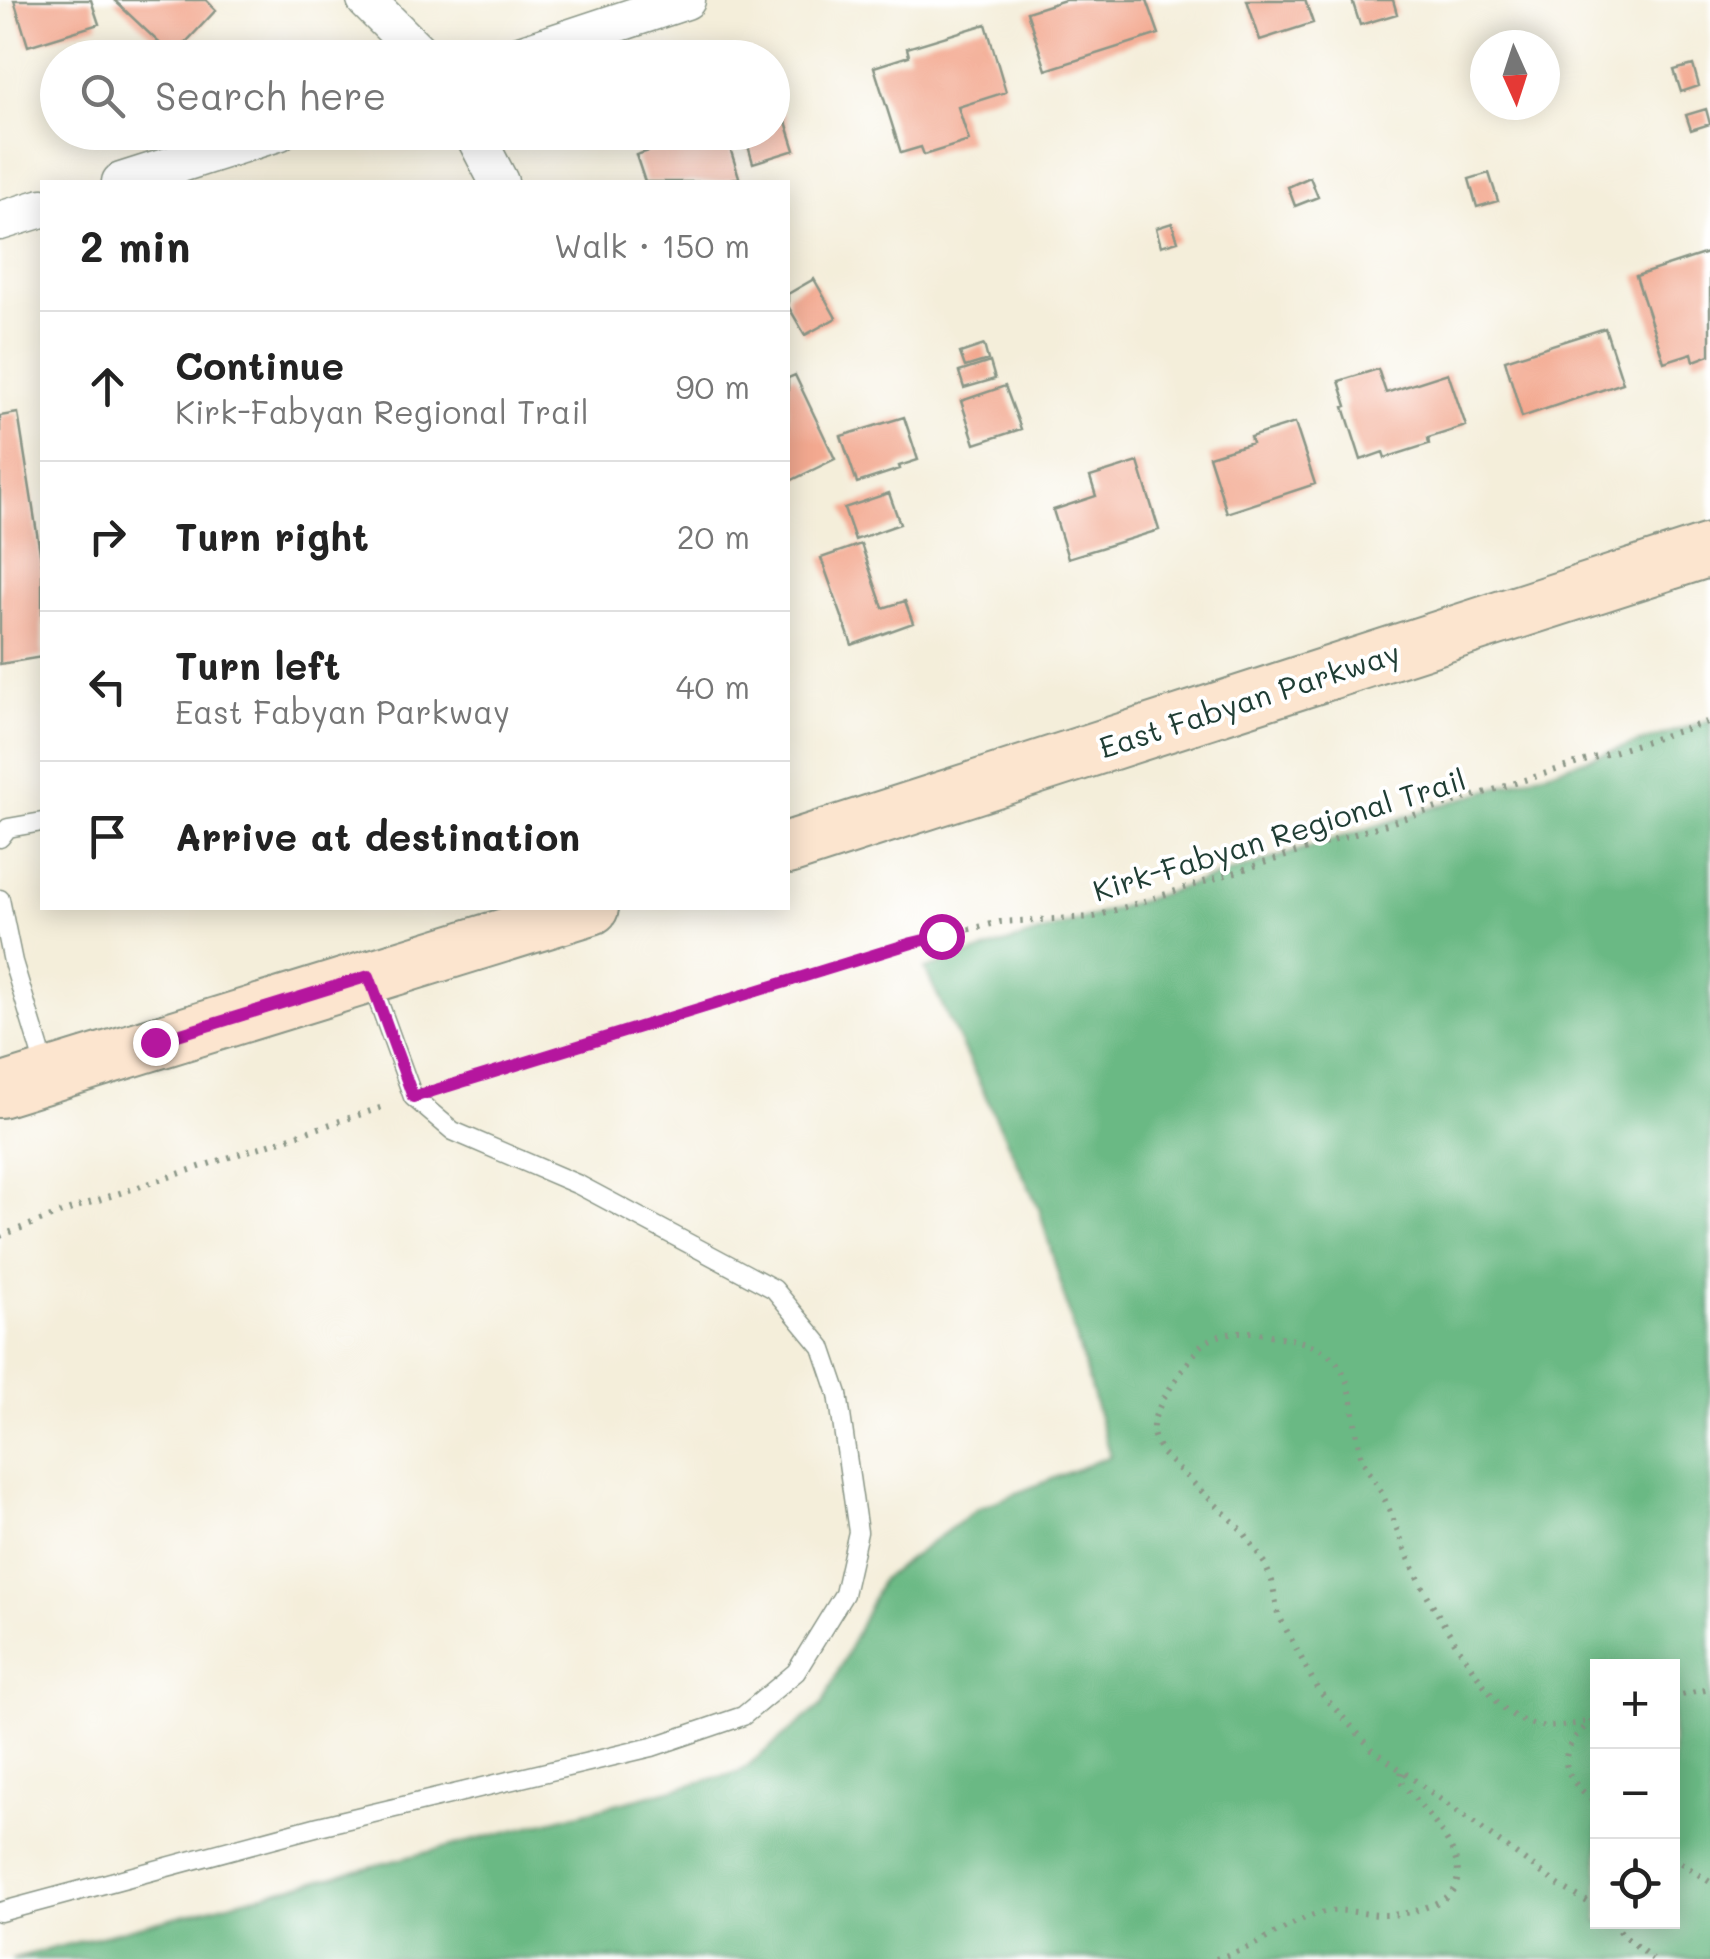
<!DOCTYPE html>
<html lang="en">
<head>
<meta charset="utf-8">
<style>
	:root { --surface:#fff; --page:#f2f2f2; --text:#222; --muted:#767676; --line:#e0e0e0 }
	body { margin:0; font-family:Mali,sans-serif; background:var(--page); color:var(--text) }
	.controls { position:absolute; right:30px; bottom:30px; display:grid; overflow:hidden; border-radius:0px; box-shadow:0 5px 25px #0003 }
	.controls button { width:90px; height:90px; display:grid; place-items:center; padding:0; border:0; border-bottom:2px solid var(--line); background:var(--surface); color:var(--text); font:50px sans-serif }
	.compass { position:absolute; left:1470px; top:30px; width:90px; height:90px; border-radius:50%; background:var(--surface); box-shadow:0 5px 25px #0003; rotate:177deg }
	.stop { position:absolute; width:30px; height:30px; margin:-22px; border:8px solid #b5179e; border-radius:50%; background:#fff }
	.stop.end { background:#b5179e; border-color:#fff; box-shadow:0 2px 10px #0008 }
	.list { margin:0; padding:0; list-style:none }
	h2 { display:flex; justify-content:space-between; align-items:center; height:130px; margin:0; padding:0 40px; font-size:42px }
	h2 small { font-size:32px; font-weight:400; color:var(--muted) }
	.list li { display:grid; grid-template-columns:65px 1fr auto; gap:30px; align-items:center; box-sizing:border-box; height:150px; padding:0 40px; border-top:2px solid var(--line) }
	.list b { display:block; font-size:38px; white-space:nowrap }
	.list p { margin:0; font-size:32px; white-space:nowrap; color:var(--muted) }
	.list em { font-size:32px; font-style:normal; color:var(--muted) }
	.icon { flex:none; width:55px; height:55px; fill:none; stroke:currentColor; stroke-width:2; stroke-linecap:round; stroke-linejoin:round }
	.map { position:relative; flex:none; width:1710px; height:1959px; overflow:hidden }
	.search { position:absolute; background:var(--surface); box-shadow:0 5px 25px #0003; left:40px; top:40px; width:750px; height:110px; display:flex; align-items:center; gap:25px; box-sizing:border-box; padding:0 35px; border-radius:55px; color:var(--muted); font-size:38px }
	.panel { position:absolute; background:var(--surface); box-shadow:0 5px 25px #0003; left:40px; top:180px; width:750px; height:730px; border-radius:0px }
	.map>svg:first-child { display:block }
</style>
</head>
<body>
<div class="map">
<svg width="1710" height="1959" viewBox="0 0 1710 1959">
	<rect width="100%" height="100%" fill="#fff"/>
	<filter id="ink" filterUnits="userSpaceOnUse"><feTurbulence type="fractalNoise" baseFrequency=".01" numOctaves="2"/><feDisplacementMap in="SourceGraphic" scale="20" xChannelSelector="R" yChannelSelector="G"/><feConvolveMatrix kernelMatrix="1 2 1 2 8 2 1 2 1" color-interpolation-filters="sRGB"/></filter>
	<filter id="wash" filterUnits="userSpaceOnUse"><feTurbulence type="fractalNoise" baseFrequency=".0048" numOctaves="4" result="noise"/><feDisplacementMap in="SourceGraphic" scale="40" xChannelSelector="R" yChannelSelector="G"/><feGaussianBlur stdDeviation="2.25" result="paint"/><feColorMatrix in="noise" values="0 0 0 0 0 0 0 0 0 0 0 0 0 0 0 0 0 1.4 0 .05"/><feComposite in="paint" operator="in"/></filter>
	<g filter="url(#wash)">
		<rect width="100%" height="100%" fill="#f4eeda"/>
		<!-- forest -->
		<path fill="#6bb984" stroke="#457b5c" stroke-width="2.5" fill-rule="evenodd" d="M1710,720V1959H11L740,1772L822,1705L882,1579L977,1509L1110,1456L1039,1208L925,969ZM1598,1666H1672V1922H1598Z"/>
		<g id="blocks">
			<!-- building -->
			<path fill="#f3a990" d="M14,0H91L99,24L28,46Z
				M114,0H206L216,10L173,56Z
				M1065,0H1147L1159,34L1046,70L1027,12Z
				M1247,0H1305L1313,23L1260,40Z
				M1352,0H1393L1397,14L1360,25Z
				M986,24L1006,92L958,107L969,141L924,155L921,147L901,153L874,67L909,56L907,48Z
				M1693,65L1699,86L1681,92L1674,70Z
				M1706,109L1710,124L1691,130L1686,115Z
				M783,112L795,150L753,163L744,132H772V116Z
				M709,132H725L739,177L721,182H645L636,155Z
				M1489,173L1498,201L1477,207L1469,179Z
				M1310,177L1318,197L1295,206L1288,187Z
				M1172,223L1178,241L1161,246L1156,228Z
				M1710,252V355L1694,361L1692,353L1664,362L1636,276Z
				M814,279L836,318L805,335L788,306V294Z
				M1605,328L1623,383L1522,417L1505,360Z
				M984,345L988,360L965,367L960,353Z
				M990,362L995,379L964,388L959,372Z
				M1378,369L1386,393L1448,373L1466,426L1428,438L1429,444L1385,458L1383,452L1361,460L1344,407L1347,406L1339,381Z
				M795,375L835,459L790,481L788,476V378Z
				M1005,386L1021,429L975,444L961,401Z
				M18,413L42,565V657L0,664V416Z
				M904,417L918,460L899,466L900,469L857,483L841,436Z
				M1295,423L1315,484L1227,513L1209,456L1252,443L1250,437Z
				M1138,462L1159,530L1068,558L1053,510L1096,496L1090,477Z
				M889,493L900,524L855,540L844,508Z
				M861,544L883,608L905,601L913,623L852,645L821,558Z"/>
		</g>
	</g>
	<g filter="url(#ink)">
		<use href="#blocks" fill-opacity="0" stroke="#8a9687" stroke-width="2.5"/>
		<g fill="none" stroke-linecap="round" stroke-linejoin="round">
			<defs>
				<path id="lane" d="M0,838L8,828L42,822
					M0,899L13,962L46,1070
					M0,1912L319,1826L652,1747L743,1716L796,1672L844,1594L858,1532L838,1394L822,1347L774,1289L579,1185L453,1131L413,1097L371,981"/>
				<path id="street" d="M366,0L424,58
					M511,58L686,0
					M473,132L499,182
					M121,182L278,132
					M0,221L42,208"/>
				<path id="secondary" d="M788,848L1710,550
					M0,1091L592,908"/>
			</defs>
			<!-- lane casing -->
			<use href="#lane" stroke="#8a9687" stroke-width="21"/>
			<!-- street casing -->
			<use href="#street" stroke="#8a9687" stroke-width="41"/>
			<!-- secondary casing -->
			<use href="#secondary" stroke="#8a9687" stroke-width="56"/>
			<!-- path -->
			<path stroke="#8a9687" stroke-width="6" stroke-dasharray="2.5 8" stroke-linecap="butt" d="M446,1087L912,943L1000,922L1094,917L1710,721
				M0,1236L80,1206L386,1106
				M1672,1697L1710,1689
				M1595,1719C1569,1725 1547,1732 1521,1720C1500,1710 1488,1690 1474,1671C1451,1637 1430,1603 1412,1565C1400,1540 1392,1513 1379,1488C1373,1477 1365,1467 1361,1455C1353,1427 1356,1390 1339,1366C1323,1342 1289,1339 1264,1334C1241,1329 1217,1332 1199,1347C1186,1367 1150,1409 1153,1432C1154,1440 1159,1447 1163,1454L1243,1531L1265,1564L1272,1581L1278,1614L1318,1690L1372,1749L1557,1884L1598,1908
				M1592,1721C1554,1751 1559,1776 1598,1804
				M1672,1857L1710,1882
				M1613,1922L1624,1936L1653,1959
				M1216,1959C1230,1954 1246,1949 1259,1942C1283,1930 1303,1915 1330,1911C1349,1909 1365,1915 1384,1915C1400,1915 1414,1912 1429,1906C1497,1882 1427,1814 1402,1784L1400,1778L1402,1771"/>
			<!-- lane -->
			<use href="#lane" stroke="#fff" stroke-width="18"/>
			<!-- street -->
			<use href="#street" stroke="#fff" stroke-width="38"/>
			<!-- secondary -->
			<use href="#secondary" stroke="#fce5cf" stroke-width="52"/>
		</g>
	</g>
	<g fill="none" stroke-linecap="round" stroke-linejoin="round" filter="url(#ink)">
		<!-- route -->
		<path stroke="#b5179e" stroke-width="12" d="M155,1042L369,976L413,1097L912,943L941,936"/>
	</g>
	<g text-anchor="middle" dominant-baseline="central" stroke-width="8" stroke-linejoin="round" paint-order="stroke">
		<!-- street labels -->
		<g font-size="30" fill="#1f3d34" stroke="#fff">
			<text transform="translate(1249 699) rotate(-18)">East Fabyan Parkway</text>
			<text transform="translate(1279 834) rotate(-17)">Kirk-Fabyan Regional Trail</text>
		</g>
	</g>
</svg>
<div class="controls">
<button>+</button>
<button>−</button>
<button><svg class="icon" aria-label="locate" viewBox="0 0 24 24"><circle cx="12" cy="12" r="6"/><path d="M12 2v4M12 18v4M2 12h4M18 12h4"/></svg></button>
</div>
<svg class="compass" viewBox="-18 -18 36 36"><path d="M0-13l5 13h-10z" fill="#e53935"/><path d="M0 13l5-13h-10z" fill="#767676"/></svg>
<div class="stop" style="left:941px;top:936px"></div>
<div class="stop end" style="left:155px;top:1042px"></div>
<div class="search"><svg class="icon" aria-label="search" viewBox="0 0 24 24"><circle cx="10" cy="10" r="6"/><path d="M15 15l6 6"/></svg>Search here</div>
<section class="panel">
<h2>2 min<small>Walk · 150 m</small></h2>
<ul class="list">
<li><svg class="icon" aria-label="ahead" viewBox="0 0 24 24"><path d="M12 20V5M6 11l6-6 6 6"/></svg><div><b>Continue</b><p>Kirk-Fabyan Regional Trail</p></div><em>90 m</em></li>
<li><svg class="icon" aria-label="right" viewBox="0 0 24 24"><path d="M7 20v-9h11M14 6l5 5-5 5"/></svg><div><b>Turn right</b></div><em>20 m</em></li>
<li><svg class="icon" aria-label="left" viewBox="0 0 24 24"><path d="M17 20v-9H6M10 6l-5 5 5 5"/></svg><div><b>Turn left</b><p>East Fabyan Parkway</p></div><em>40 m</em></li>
<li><svg class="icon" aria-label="arrive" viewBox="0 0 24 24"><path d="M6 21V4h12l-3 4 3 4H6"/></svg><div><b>Arrive at destination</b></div></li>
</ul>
</section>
</div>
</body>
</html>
